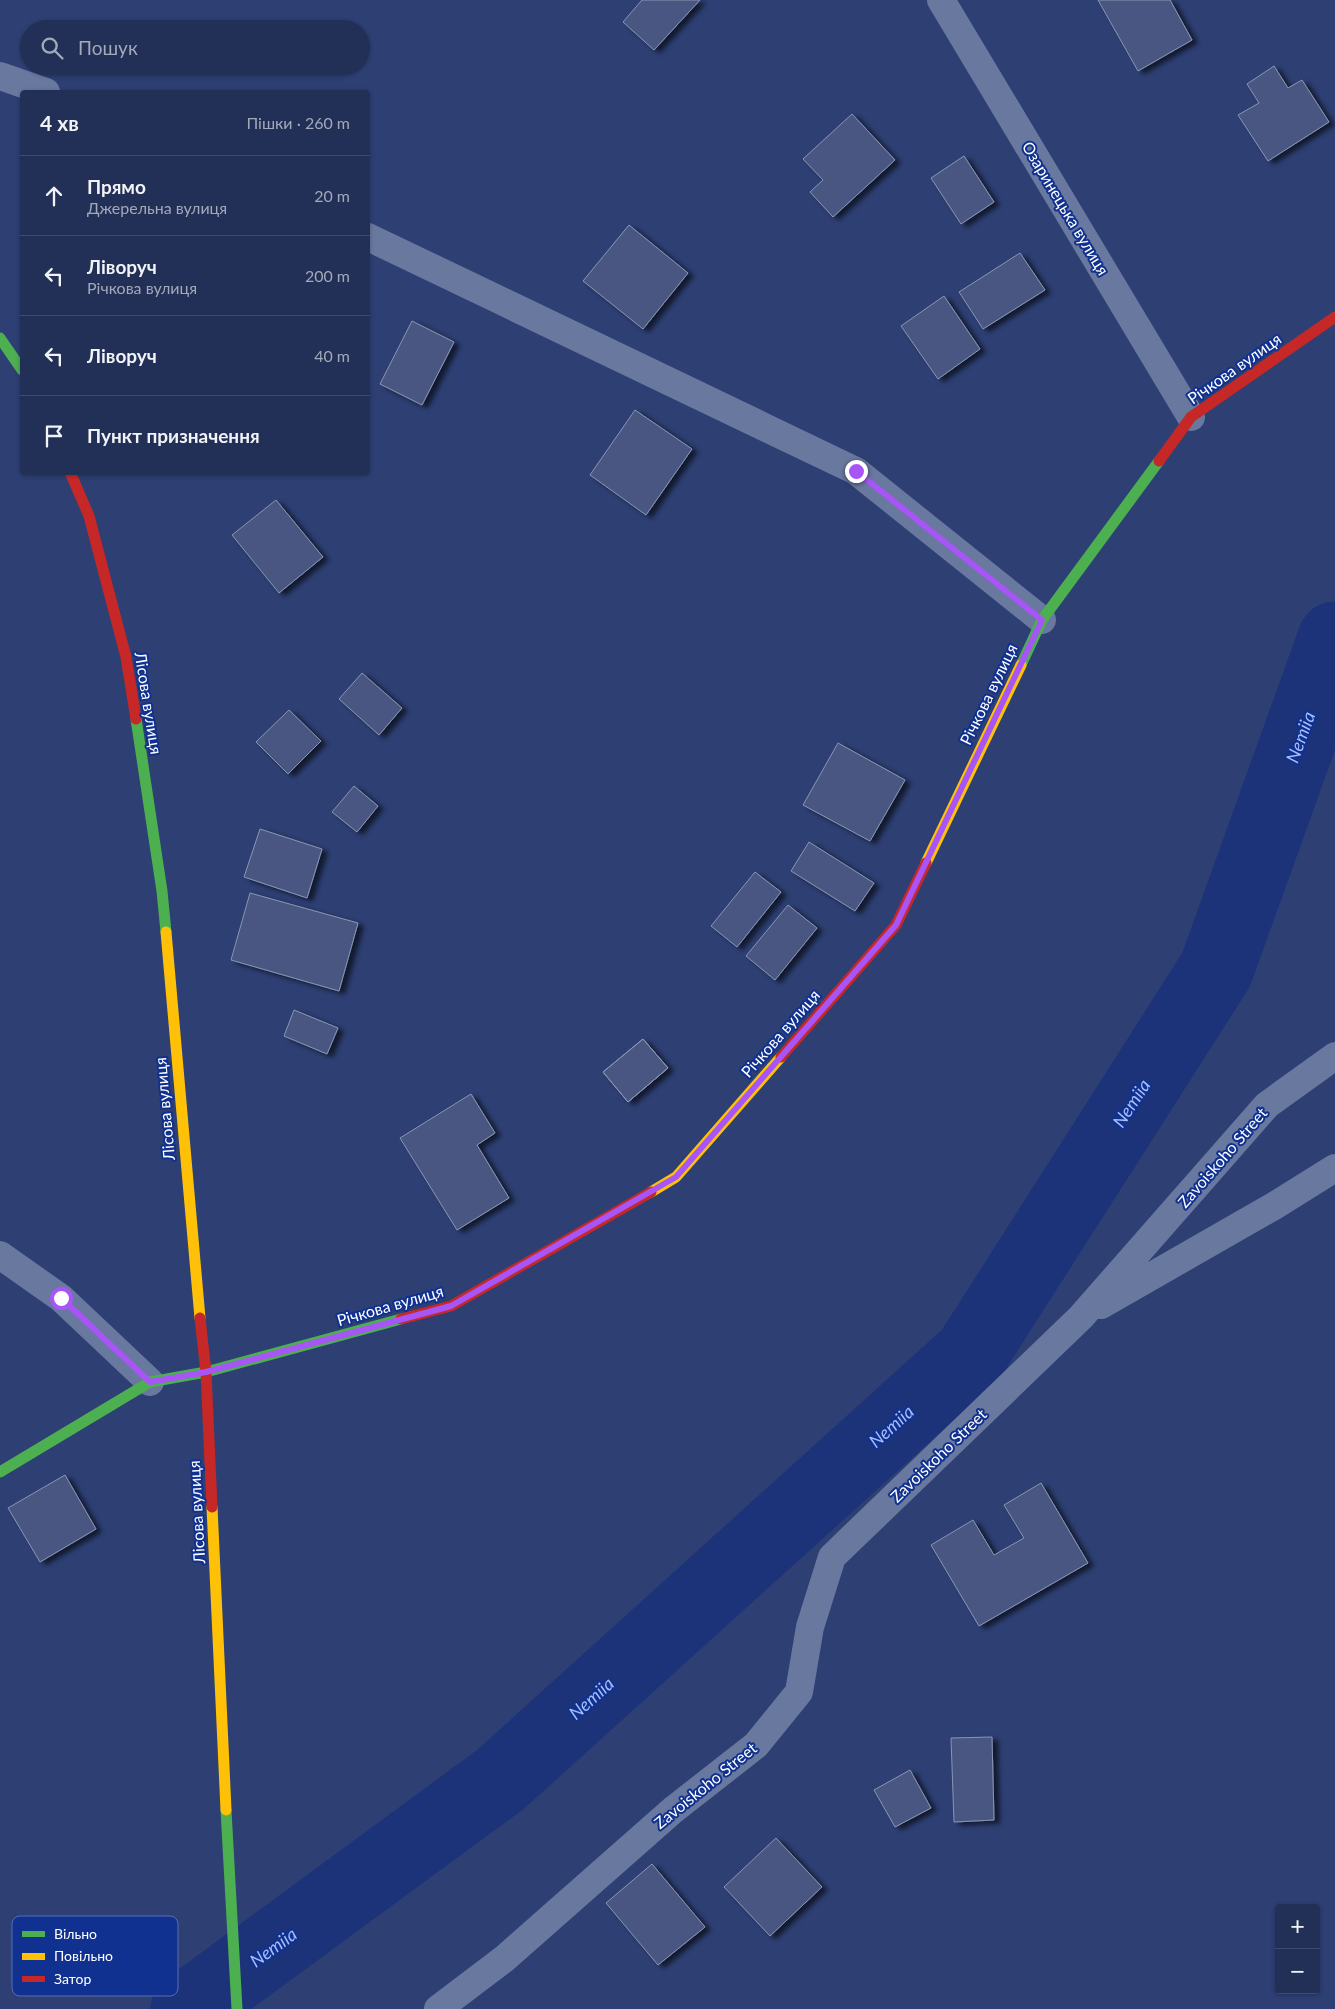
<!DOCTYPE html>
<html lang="uk">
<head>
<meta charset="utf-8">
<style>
	:root { --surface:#222f56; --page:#2e3b60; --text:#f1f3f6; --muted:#a2a9b9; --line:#3f4a6c }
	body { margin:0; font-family:Lato,sans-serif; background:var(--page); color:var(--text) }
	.controls { position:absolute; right:15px; bottom:15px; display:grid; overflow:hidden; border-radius:5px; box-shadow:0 1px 4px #0004 }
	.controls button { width:45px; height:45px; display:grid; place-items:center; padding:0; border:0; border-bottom:1px solid var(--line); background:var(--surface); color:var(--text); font:25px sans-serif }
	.stop { position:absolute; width:15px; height:15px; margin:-11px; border:4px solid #a855f7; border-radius:50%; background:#fff }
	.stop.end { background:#a855f7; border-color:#fff; box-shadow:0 1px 5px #0008 }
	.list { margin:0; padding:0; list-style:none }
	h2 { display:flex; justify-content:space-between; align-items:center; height:65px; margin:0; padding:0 20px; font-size:21px }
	h2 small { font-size:16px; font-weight:400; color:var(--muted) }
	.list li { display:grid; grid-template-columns:32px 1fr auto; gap:15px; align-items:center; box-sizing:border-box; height:80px; padding:0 20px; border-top:1px solid var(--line) }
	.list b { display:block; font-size:19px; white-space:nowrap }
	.list p { margin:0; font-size:16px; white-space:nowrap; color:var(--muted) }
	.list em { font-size:16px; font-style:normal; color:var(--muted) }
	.icon { flex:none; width:28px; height:28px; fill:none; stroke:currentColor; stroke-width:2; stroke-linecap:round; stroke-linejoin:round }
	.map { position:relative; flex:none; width:1335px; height:2009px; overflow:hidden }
	.search { position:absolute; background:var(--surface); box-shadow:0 1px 4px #0004; left:20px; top:20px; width:350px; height:55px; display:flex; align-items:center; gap:12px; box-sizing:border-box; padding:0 18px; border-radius:28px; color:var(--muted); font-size:19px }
	.panel { position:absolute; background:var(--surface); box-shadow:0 1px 4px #0004; left:20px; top:90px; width:350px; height:385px; border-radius:5px }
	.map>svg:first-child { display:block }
</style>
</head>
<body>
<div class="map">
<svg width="1335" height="2009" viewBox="0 0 1335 2009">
	<defs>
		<filter id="shadow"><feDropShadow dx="5.5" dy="3" stdDeviation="2.5" flood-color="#0009"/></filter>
	</defs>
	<rect width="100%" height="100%" fill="#2d3f73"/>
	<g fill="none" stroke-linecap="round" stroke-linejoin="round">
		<!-- river -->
		<path stroke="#1c3379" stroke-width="75" d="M188,2009L501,1779L971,1354L1216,970L1335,639"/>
	</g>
	<!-- building -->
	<path fill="#485781" stroke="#8995b4" filter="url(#shadow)" d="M642,0H700L654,50L623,22Z
		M1098,0H1170L1192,40L1138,71Z
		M1274,66L1288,88L1302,80L1329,122L1268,161L1238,115L1259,103L1247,84Z
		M852,114L895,160L833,217L810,192L823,180L803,159Z
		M964,156L994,202L961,224L931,178Z
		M629,225L688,273L643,329L583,281Z
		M1020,253L1045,290L983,329L959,292Z
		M944,296L980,349L938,379L901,326Z
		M412,321L454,342L422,405L380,384Z
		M635,410L692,449L646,515L590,475Z
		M276,500L323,557L279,593L232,535Z
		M362,673L402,708L379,735L339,699Z
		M289,710L321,741L288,774L256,742Z
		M838,743L905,780L870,841L803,805Z
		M354,786L378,806L357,832L332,812Z
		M260,829L322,849L307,898L244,877Z
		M809,842L874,883L855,911L791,871Z
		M755,872L781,892L737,947L711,926Z
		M250,893L358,923L339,991L231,960Z
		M788,905L817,928L775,980L746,956Z
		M294,1010L338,1028L327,1054L284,1036Z
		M643,1039L668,1068L628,1102L603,1072Z
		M643,1039L668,1068L628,1102L603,1072Z
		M471,1094L495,1133L477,1145L509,1198L457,1230L400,1138Z
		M65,1475L96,1529L40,1562L8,1508Z
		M1041,1483L1088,1563L979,1626L931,1545L973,1520L994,1555L1024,1538L1004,1505Z
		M992,1737L994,1820L954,1822L951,1738Z
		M910,1770L931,1808L895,1827L874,1790Z
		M776,1838L822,1887L770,1936L724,1887Z
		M652,1864L705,1927L658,1965L606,1903Z"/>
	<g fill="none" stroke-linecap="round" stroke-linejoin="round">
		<!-- street -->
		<path stroke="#69789e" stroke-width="28" d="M941,0L1191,417
			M0,76L46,92
			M368,237L856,471L1042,620
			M0,1255L61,1298L150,1382
			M1101,1305L1274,1206L1335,1168
			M438,2009L504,1959L673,1810L756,1745L799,1692L810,1627L832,1557L1081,1317L1267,1105L1335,1056"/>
		<!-- fast -->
		<path stroke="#4caf50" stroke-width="11" d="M0,338L22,370
			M1021,665L1042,620L1159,461
			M136,719L162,891L166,932
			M0,1472L150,1382L206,1372L401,1319
			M226,1810L237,2009"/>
		<!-- slow -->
		<path stroke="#ffc107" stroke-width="11" d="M926,863L1021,665
			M166,932L200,1318
			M651,1192L676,1177L781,1057
			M212,1507L226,1810"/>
		<!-- jam -->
		<path stroke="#c62828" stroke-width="11" d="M1159,461L1191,417L1335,317
			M70,472L89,516L126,657L136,719
			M781,1057L896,925L926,863
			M200,1318L206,1372L212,1507
			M401,1319L451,1306L651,1192"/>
	</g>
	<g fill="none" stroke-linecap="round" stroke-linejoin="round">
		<!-- route -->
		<path stroke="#a855f7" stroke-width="6" d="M61,1298L150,1382L206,1372L451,1306L676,1177L896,925L1042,620L856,471"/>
	</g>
	<g text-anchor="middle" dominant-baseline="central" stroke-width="4" stroke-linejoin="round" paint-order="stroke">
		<!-- street labels -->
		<g font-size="16" fill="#fff" stroke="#103190">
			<text transform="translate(1066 208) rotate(59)">Озаринецька вулиця</text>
			<text transform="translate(1234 368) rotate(-35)">Річкова вулиця</text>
			<text transform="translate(988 694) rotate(-64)">Річкова вулиця</text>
			<text transform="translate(149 703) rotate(81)">Лісова вулиця</text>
			<text transform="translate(780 1033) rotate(-49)">Річкова вулиця</text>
			<text transform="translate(164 1109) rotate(-95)">Лісова вулиця</text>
			<text transform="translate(1222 1157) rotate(-49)">Zavoiskoho Street</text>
			<text transform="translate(390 1305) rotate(-16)">Річкова вулиця</text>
			<text transform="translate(938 1455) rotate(-44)">Zavoiskoho Street</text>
			<text transform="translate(196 1512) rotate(-93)">Лісова вулиця</text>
			<text transform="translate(705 1785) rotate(-39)">Zavoiskoho Street</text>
		</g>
		<!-- water labels -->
		<g font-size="18" font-style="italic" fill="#a6bdfa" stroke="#103190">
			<text transform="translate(1300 737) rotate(-70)">Nemiia</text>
			<text transform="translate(1131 1103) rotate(-57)">Nemiia</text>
			<text transform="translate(891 1426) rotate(-42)">Nemiia</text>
			<text transform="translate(591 1698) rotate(-42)">Nemiia</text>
			<text transform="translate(273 1947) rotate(-36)">Nemiia</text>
		</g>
	</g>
	<!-- legend -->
	<rect x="12" y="1916" width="166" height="80" rx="8" fill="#103190" stroke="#586fb1" stroke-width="1"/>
	<rect x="22" y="1931" width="23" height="6" fill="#4caf50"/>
	<rect x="22" y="1953" width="23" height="7" fill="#ffc107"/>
	<rect x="22" y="1976" width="23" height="6" fill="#c62828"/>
	<g font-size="14" fill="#fff">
		<text x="54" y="1939">Вільно</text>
		<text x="54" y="1961">Повільно</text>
		<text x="54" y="1984">Затор</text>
	</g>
</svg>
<div class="controls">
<button>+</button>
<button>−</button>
</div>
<div class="stop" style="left:61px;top:1298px"></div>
<div class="stop end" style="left:856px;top:471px"></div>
<div class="search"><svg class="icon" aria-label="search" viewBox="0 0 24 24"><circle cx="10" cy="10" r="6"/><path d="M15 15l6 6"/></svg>Пошук</div>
<section class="panel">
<h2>4 хв<small>Пішки · 260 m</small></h2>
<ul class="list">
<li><svg class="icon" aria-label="ahead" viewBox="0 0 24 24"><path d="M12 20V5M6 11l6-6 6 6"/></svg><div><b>Прямо</b><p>Джерельна вулиця</p></div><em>20 m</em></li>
<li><svg class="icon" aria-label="left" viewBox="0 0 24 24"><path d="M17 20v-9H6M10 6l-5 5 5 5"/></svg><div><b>Ліворуч</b><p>Річкова вулиця</p></div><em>200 m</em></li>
<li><svg class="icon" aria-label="left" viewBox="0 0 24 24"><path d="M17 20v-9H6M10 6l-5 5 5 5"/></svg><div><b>Ліворуч</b></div><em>40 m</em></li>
<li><svg class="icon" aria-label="arrive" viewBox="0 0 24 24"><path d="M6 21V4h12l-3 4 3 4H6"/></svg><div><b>Пункт призначення</b></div></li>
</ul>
</section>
</div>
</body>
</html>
